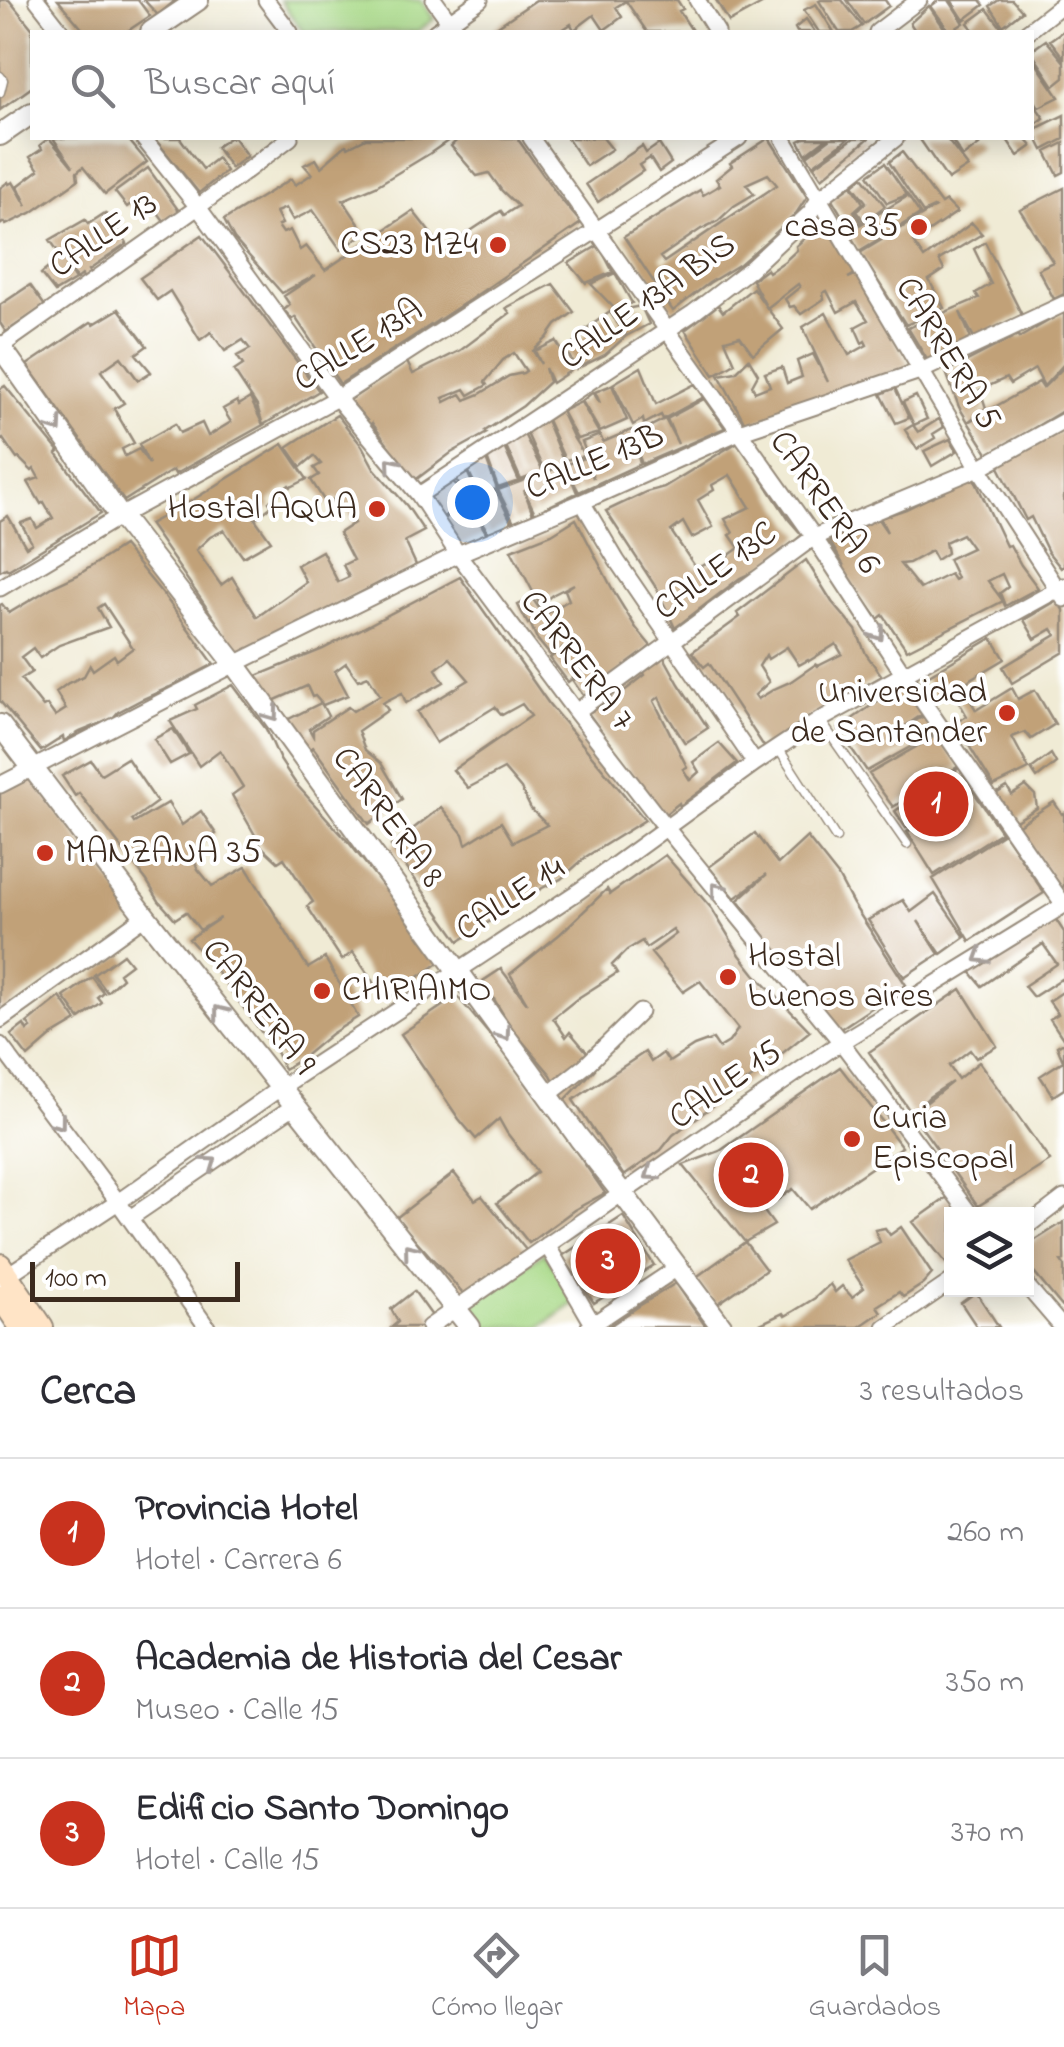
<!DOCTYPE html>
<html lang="es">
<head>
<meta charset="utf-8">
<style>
	:root { --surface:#fff; --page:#f7f7f7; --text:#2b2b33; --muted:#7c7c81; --line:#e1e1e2; --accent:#c8321e }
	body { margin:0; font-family:"Indie Flower",sans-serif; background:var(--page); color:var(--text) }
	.controls { position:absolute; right:30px; bottom:30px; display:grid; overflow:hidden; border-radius:0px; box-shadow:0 5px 25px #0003 }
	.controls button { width:90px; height:90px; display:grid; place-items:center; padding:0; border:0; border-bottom:2px solid var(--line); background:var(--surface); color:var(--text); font:50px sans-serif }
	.scale { position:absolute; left:30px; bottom:25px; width:210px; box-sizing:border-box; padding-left:10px; border:5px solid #3b2a1e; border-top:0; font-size:28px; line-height:35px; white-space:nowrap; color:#3b2a1e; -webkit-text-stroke:8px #fff; paint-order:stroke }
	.you { position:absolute; left:472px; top:502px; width:35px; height:35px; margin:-25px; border:8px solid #fff; border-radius:50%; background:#1a73e8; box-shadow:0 0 0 15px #1a73e833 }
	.badge { display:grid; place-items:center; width:65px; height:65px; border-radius:50%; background:var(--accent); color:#fff; font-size:32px; font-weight:700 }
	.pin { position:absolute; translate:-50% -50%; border:5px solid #fff; box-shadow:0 2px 10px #0006 }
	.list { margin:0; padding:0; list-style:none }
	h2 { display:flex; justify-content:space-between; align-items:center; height:130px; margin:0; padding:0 40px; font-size:42px }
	h2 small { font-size:32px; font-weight:400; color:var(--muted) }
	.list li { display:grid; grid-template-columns:65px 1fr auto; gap:30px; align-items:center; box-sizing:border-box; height:150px; padding:0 40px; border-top:2px solid var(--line) }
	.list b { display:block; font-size:38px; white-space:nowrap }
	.list p { margin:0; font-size:32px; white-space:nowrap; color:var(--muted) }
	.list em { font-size:32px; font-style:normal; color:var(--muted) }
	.icon { flex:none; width:55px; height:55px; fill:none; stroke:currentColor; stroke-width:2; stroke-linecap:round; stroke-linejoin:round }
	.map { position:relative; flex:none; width:1064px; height:1327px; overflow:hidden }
	.search { position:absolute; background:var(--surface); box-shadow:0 5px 25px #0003; left:30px; right:30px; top:30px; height:110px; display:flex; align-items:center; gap:25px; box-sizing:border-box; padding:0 35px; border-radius:0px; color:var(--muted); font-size:38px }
	.sheet { height:580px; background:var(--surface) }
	nav { display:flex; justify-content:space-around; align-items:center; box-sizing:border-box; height:140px; border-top:2px solid var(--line); background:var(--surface); font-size:28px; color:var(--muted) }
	nav a { display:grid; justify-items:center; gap:5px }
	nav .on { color:var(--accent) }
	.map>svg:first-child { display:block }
</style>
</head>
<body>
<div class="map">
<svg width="1064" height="1327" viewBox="0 0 1064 1327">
	<rect width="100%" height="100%" fill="#fff"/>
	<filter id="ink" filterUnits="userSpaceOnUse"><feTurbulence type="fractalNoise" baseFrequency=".01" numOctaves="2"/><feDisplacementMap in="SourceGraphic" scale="20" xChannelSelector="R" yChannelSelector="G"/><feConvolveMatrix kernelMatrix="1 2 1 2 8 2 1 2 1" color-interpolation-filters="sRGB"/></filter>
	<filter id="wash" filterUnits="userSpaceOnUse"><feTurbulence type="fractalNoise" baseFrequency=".0048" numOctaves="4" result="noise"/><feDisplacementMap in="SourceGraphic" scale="40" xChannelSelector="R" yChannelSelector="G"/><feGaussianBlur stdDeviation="2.25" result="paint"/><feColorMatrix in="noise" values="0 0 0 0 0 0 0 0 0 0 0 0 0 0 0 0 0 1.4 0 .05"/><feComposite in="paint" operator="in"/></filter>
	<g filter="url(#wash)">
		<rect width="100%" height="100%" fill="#f0ebd5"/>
		<!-- green -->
		<path fill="#a8d987" stroke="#728252" stroke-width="2.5" d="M280,0H421L434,19L417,32H303Z
			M544,1252L579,1300L541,1327H483L468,1306Z"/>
		<g id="blocks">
			<!-- building -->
			<path fill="#c1a178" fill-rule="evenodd" d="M0,0H9L35,32H32V87L0,110Z
				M58,0H138L150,16L126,32H85Z
				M144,0H176L158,15Z
				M536,0H677L683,9L679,11L693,32H647L626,1L616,7L622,17L604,30L594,15L574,30L571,24L559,32H489Z
				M716,0H769L729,22Z
				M821,0H842L862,26L852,32H839L819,1Z
				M847,0H885L889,6L864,24Z
				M939,0H949L964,23L950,32L931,6Z
				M951,0H980L984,5L964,20Z
				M999,0H1012L1022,11L1003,26L990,6Z
				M816,4L834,32H819L804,10Z
				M929,6L947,32H916L910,23Z
				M987,9L1001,27L995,32H975L968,23Z
				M806,19L815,32H797L795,28Z
				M1064,30V58L1050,40Z
				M1046,40L1064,62V78L1054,86L1032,53V50Z
				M1032,57L1059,97L1039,107L1032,97Z
				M1032,101L1044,118L1032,127Z
				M1064,115V139L1043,150L1033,130Z
				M49,138L73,167L53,138H127L147,162L105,194L83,167L77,172L78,180L31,213L6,225L4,222L0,225V188L8,182L9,184L13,182L27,206L18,186L39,170L30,157L42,149L40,145Z
				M154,138H180L203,169L217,158L226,171L199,193Z
				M229,138H234L247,156L231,168L216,147Z
				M366,138H452L429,154L376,186L343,200L365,233L341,250L313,210L293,220L286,208L276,212L282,224L278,226L283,233L290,230L300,250L306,246L325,270L413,211L443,249L501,211L504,215L518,206L502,191L489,173L477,176L451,146L459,138H517L559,197L581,223L471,299L340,384L295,317L292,319L284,310L290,305L284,296L316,275L282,293L234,239L224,220L291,179L295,185L312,174L304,165L316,159L321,167L346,145L348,147Z
				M567,138H603L612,149L586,166Z
				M769,138L807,197L795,215L769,239L740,264L709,283L673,311L624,237L700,190L703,195L720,185L716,179L732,166L730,163ZM768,174L777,185L664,262L660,257L701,229L718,221L734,206L754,194L746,184Z
				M805,138H827L806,154L799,141Z
				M831,138H849L813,165L807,156Z
				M854,138H869L822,178L814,166Z
				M919,138H946L968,167L948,180Z
				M950,138H973L979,145L963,157Z
				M1006,138H1025L1032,146L1018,156Z
				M1064,143V172L1058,175L1046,152Z
				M659,144L671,163L659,172L650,158L639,165L643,171L598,202L586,184L642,146L646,153Z
				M902,152L941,204L946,201L957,212L913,242L924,258L972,223L982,234L939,260L944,270L929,280L944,308L906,325L860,253L936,207L923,213L889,162Z
				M885,163L907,195L887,203L868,175Z
				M148,168L179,211L165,222L144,194L127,207L115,192Z
				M863,177L885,206L864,222L857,211L866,202L853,185Z
				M852,185L863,203L854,211L861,222L850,229L832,199Z
				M1064,188V294L1054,299L1038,269L1053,262L1020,210Z
				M908,196L920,214L859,251L848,232Z
				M105,213L127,244L89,270L91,273L83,278L82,275L77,279L66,265L75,280L55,292L41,274L62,257L50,240L85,220L88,224Z
				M825,220L858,272L848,278L859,273L909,365L885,377L746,425L719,375L736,372L749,359L758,374L752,385L755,392L770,386L765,373L782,367L787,383L802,377L797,361L813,354L828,382L803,327L826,313L849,355L867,345L865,341L862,343L855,327L868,320L856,302L838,312L827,291L823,293L824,299L801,314L794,306L790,307L785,299L800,287L798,284L767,308L783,329L753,354L740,336L725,340L735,363L714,375L685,330L718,305L723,312L753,288L767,308L752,280L767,269L769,272L785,261L797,250L796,246Z
				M202,235L319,391L263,425L257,406L234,371L243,365L237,356L250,349L243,340L225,351L211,332L200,340L170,291L157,300L140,278Z
				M985,242L1022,315L975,339L960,312L972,341L929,363L908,328L979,298L976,293L991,284L974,249Z
				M599,245L613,272L586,283L569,263Z
				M615,273L632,303L616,310L591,284Z
				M553,284L574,312L556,325L547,338L533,351L541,364L535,351L556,341L573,369L552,383L545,368L549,382L523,406L485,431L487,433L451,453L414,481L388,450L390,448L372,423L370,425L350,400L407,362L413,374L461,350L510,313L506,308ZM514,353L526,371L523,373L509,376L480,394L465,400L461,394L445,402L443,398L465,389L469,395L487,385L485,382L503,360Z
				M30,285L45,306L6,332L0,323V305Z
				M641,306L649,324L626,336L616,311Z
				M119,309L147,346L136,354L151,372L138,380L121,357L101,371L124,403L114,409L134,443L122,449L125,456L139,449L149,464L139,444L175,424L180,433L202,423L208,436L231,422L223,409L237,401L239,405L250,398L263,425L175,474L173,470L124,501L27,365L91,322L94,324Z
				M610,312L626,336L605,355L576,369L566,350L589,332L586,329Z
				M1064,312V364L1044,386L1035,369L1010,384L1006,378L980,390L986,408L968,422L959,407L946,372L1018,335L1019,338Z
				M641,367L656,404L695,384L704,397L663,419L661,415L644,424L643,419L633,425L613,384Z
				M1064,367V410L989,455L968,422L1039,382L1043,388Z
				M612,385L627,420L600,432L582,401L593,392L600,403L595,392Z
				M5,386L59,452L57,454L101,513L8,570L6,568L0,571V521L8,516L26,547L32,543L21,523L32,519L37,528L53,518L44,502L41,504L28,482L39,478L34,469L32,471L19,458L17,459L3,439L0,441V389Z
				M895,388L909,418L896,423L881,394Z
				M916,396L927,419L914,425L903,402Z
				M704,399L725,428L642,464L636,448L640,464L579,492L570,475L577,493L535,513L524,490L533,514L514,522L498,490L586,457L593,478L587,456L593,454L587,455L582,442L600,435L603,442L631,430L632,432L647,428L665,419L678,444L667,419Z
				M581,402L599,433L577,439L562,411Z
				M561,411L574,439L585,456L565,460L547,420Z
				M337,415L362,446L374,468L407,506L424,531L405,541L416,565L406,573L386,582L385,580L240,656L149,524L188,503L283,444L307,479L291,487L289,485L269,502L272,506L255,519L271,541L243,557L224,530L210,537L196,550L221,585L232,577L257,617L306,582L297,565L322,551L338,582L349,577L343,565L353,560L339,533L354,523L348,512L335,498L327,505L311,480L319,475L314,468L321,464L314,456L301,467L287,447Z
				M939,419L944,427L933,434L935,438L917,449L905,430L913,425L918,432Z
				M546,420L564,463L544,471L526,431Z
				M1064,429V566L1061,568L1048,552L1031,517L1026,520L998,465Z
				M523,432L543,472L521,480L506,446Z
				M950,439L957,451L932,466L924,451Z
				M738,442L789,520L802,535L766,566L740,578L675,628L657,589L606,511L646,492L664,487ZM730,475L750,507L725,519L733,533L730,535L739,548L728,556L696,568L671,531L683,522L692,538L713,527L698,500L714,490L712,485Z
				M504,447L519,481L498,488L486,455Z
				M485,456L497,489L479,493L467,468Z
				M466,469L477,494L468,499L455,478Z
				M973,476L1006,546L1010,545L1021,565L1038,588L1005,606L1000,593L1008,587L1002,574L988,581L1003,601L907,650L883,615L878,619L843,571L844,566L829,540L878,519L887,532L880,518L906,509ZM962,534L972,548L948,559L957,578L954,580L950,574L920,589L900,564L909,563L931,551L936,560L947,553L945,542Z
				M452,480L467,499L441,519L429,495Z
				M496,491L512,523L489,534L469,500Z
				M468,502L487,534L460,546L442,520Z
				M576,519L615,594L636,628L651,646L616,676L585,698L573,681L587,667L568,682L550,658L563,648L551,656L537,639L530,623L528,624L518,605L532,598L544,615L569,600L565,590L574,584L552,595L540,605L511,550L552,534Z
				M123,546L166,598L214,664L170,687L141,700L118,712L112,719L80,732L64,741L63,737L41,751L0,701V605L2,604L9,613L54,586L78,575ZM104,604L133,648L117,660L114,655L93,670L90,665L84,676L68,683L56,692L66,709L55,716L47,705L43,707L21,679L32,672L21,657L33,648L40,658L59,645L109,627L98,608Z
				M806,560L832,602L856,630L866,654L882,676L810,717L765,748L709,663L704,667L692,652L740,617L737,613ZM836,644L842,654L818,666L816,664L790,682L776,688L758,699L755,695L769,682L759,666L766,655L768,659L787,647L799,665L808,660L809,661Z
				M460,577L549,704L645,820L587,856L561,879L544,887L459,941L391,846L441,807L463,834L466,844L501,822L513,842L547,825L531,809L521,789L504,769L468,788L453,770L531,716L522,704L502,715L495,707L436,743L417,712L469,680L450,658L436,669L444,682L406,703L402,693L386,701L383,703L388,710L358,731L365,750L381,763L402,799L369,824L313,747L309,749L306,744L304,745L285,721L321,703L328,716L309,729L313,736V730L348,707L353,711L380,695L368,676L358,680L346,663L335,671L348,695L323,705L315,696L312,697L307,686L271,702L254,677L323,649Z
				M1058,600L1064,610V652L1012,683L1003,667L1056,635L1052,629L1035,639L1024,620Z
				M992,638L1005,659L961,685L976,710L1012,688L1018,699L1035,690L1055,724L1031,739L1025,732L1012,737L1029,769L994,786L955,723L967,716L952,690L936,699L924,678Z
				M664,657L679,684L708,728L685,743L667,715L659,697L654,701L687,767L683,769L690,780L699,772L693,762L719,743L737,763L699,792L680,806L679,803L663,816L588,713L614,699L645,675L643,671Z
				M902,684L923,714L895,733L924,716L935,733L867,771L838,729Z
				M233,685L266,729L280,760L296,784L350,844L407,916L439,963L385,1000L353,952L342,960L307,906L313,902L284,858L278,862L262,847L232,795L243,787L220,750L199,766L170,721L197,709L195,705Z
				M173,729L189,754L170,764L154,739Z
				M937,735L959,766L893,807L869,774Z
				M1051,754L1056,763L1037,778L1031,769Z
				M127,758L157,802L132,820L134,823L168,803L182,825L201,811L216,834L190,851L198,869L212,886L246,867L308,968L325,958L358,1017L331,1034L301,1059L284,1069L276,1052L208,960L189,939L220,918L200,930L186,912L175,919L159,901L147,881L79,793L75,796L62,776L91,760L101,774Z
				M959,768L973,789L906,828L895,811Z
				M31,776L137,915L0,1012V792Z
				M1026,786L1035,795L1037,808L1014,822L996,794L1007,787L1012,795Z
				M973,791L1001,832L934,875L907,832Z
				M1054,802L1062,814L1064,813V886L1058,890L1017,826Z
				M755,833L778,864L807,837L838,876L853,904L906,985L837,1031L738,900L767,874L735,898L709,867Z
				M1004,833L1044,893L970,941L933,879Z
				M665,855L712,909L740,955L755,974L810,1031L754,1076L673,1135L661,1150L624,1176L573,1100L645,1052L651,1062L663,1053L669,1062L694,1046L713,1039L719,1048L729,1042L738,1029L700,981L683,992L651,953L676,934L673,930L646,948L642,941L627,950L612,965L617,973L578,998L553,1018L566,1037L570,1032L586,1051L595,1069L564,1101L551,1075L512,1029L483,981L501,969L527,1003L510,974L560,934L607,889L610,894Z
				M935,894L965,937L941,954L918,921L939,954L904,977L868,920L903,900L911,912Z
				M1051,912L1064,932V984L1061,979L1033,997L1024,986L1057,964L1043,944L982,986L968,969Z
				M123,954L131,964L119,973L122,978L107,992L94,975Z
				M92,977L104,993L98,998L102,1003L80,1019L64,997Z
				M961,989L997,1046L976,1058L970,1050L949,1066L958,1079L979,1062L1050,1161L978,1206L912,1114L952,1082L929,1097L912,1114L869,1052Z
				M1064,991V1040L1050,1019L1058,1014L1049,1001Z
				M457,996L519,1070L605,1193L574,1210L529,1243L497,1203L537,1172L507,1133L499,1119L476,1139L459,1119L401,1034Z
				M60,997L77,1021L52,1036L28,1057L11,1035L24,1025L27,1031L31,1028L27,1023Z
				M1064,1042V1089L1053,1096L1040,1076L1063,1061L1057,1046Z
				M840,1067L902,1147L810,1209L793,1189L763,1210L774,1225L745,1242L683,1165L720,1151Z
				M454,1173L475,1200L482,1196L526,1250L464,1294L396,1218Z
				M948,1197L961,1214H952L951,1260L946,1263L913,1222Z
				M623,1216L654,1265L594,1303L562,1256Z
				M1064,1222V1260L1061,1261L1064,1265V1309L1026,1263V1246Z
				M901,1227L932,1274L923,1284L903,1297L899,1292L877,1306L881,1312L859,1327H754L783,1313L785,1316L794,1311L815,1298L830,1284L835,1292L842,1286L852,1297L864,1288L845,1260L880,1242L875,1230L885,1228L890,1235Z
				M745,1242L766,1270L716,1305L695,1278Z
				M676,1283L706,1327H608L639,1306Z
				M414,1291L435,1320L426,1327H392L398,1322L391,1309Z
				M976,1292L999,1327H977L961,1303Z"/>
		</g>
	</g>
	<g filter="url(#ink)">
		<use href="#blocks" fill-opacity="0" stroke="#968a7a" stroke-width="2.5"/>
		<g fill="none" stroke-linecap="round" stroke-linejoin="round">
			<defs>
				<path id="service" d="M0,76L3,80L0,92
					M820,720L907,844
					M778,748L836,838"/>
				<path id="minor" d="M37,0L62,32
					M266,0L290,32
					M434,0L457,32
					M697,0L717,32
					M435,32L480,0
					M877,32L919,0
					M1027,32L1064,3
					M143,138L198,207L337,398L419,495L458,554L576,712L667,829L841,1042L970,1214
					M531,138L814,537L903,673L1064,905
					M783,138L979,468L1064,599
					M0,347L198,207L290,138
					M419,495L693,313L750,269L810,213L819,199L896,138
					M582,502L617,561L755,763
					M0,588L120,516L337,398L739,138
					M576,712L814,537L979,468L1064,421
					M0,785L235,664L458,554L582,502L739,432L923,370L1064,304
					M0,1020L145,916
					M0,1045L118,1202L207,1327
					M548,1095L585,1066L640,1012
					M130,1218L294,1106
					M1026,1227L1064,1198
					M547,1245L593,1324
					M0,1280L118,1202L280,1088L579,891L755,763L820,720L1064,586
					M1026,1285L1062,1327
					M429,1327L841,1042L1064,905
					M589,1327L677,1268
					M885,1327L952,1281"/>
				<path id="tertiary" d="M151,32L198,0
					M0,135L32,113
					M0,346L120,516L235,664L579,1138L623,1194L722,1327
					M0,725L145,916L470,1327"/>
				<path id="secondary" d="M0,1265L42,1327
					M0,1296L21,1327"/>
			</defs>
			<!-- service casing -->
			<use href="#service" stroke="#968a7a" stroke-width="11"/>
			<!-- minor casing -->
			<use href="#minor" stroke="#968a7a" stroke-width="19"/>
			<!-- tertiary casing -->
			<use href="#tertiary" stroke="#968a7a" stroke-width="24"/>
			<!-- secondary casing -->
			<use href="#secondary" stroke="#968a7a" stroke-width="26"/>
			<!-- service -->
			<use href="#service" stroke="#fff" stroke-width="8"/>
			<!-- minor -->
			<use href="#minor" stroke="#fff" stroke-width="15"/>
			<!-- tertiary -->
			<use href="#tertiary" stroke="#fff" stroke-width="20"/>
			<!-- secondary -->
			<use href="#secondary" stroke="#ffe4c6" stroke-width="22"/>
		</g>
		<!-- one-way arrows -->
		<defs><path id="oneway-chevron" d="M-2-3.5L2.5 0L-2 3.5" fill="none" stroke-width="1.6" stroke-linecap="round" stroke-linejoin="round" transform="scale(2.5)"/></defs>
		<g stroke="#a79f9a">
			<use href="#oneway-chevron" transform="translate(56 426) rotate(55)"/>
			<use href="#oneway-chevron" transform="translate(392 464) rotate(-130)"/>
			<use href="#oneway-chevron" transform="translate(878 634) rotate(57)"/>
			<use href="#oneway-chevron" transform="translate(272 714) rotate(54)"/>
			<use href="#oneway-chevron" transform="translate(717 889) rotate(-129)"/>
			<use href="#oneway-chevron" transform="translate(981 957) rotate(148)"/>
			<use href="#oneway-chevron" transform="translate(220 1012) rotate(-128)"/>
			<use href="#oneway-chevron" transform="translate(504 1034) rotate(55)"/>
			<use href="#oneway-chevron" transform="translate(59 1123) rotate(53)"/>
			<use href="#oneway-chevron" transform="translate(210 1163) rotate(-35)"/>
			<use href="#oneway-chevron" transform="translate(651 1174) rotate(145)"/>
			<use href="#oneway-chevron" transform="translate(410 1250) rotate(-129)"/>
		</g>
	</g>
	<!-- markers -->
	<g fill="#c8321e" stroke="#fff" stroke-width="4">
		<circle cx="919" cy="227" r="10"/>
		<circle cx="498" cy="245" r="10"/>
		<circle cx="377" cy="509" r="10"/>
		<circle cx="1007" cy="713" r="10"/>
		<circle cx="45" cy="853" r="10"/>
		<circle cx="728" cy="977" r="10"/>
		<circle cx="322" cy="991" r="10"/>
		<circle cx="852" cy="1139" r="10"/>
	</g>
	<g text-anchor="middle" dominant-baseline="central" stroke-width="8" stroke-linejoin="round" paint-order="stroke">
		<!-- poi labels -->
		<g font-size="35" fill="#3b2a1e" stroke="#fff" text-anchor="end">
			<text x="899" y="227">casa 35</text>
			<text x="478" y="245">CS23 MZ4</text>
			<text x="357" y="509">Hostal AQUA</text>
			<text x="987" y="693">Universidad<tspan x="987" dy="40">de Santander</tspan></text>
			<text x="65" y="853" text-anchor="start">MANZANA 35</text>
			<text x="748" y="957" text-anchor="start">Hostal<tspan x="748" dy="40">buenos aires</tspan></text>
			<text x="342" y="991" text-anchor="start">CHIRIAIMO</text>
			<text x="872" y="1119" text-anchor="start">Curia<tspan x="872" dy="40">Episcopal</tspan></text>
		</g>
		<!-- street labels -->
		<g font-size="35" fill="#3b2a1e" stroke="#fff">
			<text transform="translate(104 236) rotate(-35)">CALLE 13</text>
			<text transform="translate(648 302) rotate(-36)">CALLE 13A BIS</text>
			<text transform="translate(359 346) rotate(-32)">CALLE 13A</text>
			<text transform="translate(947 354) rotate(59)">CARRERA 5</text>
			<text transform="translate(595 463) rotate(-23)">CALLE 13B</text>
			<text transform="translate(824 503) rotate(55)">CARRERA 6</text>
			<text transform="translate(716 572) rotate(-36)">CALLE 13C</text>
			<text transform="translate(576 661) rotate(53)">CARRERA 7</text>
			<text transform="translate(387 818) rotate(54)">CARRERA 8</text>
			<text transform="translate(511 900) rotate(-34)">CALLE 14</text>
			<text transform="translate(258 1008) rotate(52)">CARRERA 9</text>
			<text transform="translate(726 1086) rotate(-35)">CALLE 15</text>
		</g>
	</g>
</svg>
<div class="controls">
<button><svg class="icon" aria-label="layers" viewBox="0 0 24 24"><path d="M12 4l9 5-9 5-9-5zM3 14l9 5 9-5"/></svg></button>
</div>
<div class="scale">100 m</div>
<div class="you"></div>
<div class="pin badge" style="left:936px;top:804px">1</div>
<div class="pin badge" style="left:751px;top:1175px">2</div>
<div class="pin badge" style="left:608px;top:1261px">3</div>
<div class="search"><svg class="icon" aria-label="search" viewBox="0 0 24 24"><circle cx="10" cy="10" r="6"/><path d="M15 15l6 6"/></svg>Buscar aquí</div>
</div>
<section class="sheet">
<h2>Cerca<small>3 resultados</small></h2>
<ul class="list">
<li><span class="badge">1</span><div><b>Provincia Hotel</b><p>Hotel · Carrera 6</p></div><em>260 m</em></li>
<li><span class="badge">2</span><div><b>Academia de Historia del Cesar</b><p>Museo · Calle 15</p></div><em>350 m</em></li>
<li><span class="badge">3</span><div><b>Edificio Santo Domingo</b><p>Hotel · Calle 15</p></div><em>370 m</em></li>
</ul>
</section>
<nav>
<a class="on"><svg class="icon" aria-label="map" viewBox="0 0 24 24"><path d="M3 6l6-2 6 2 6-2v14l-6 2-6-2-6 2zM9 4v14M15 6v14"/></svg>Mapa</a>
<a><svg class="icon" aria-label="directions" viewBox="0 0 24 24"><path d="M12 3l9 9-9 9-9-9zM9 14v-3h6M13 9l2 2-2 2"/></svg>Cómo llegar</a>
<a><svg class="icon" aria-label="saved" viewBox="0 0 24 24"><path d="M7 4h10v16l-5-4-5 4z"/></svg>Guardados</a>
</nav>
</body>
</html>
